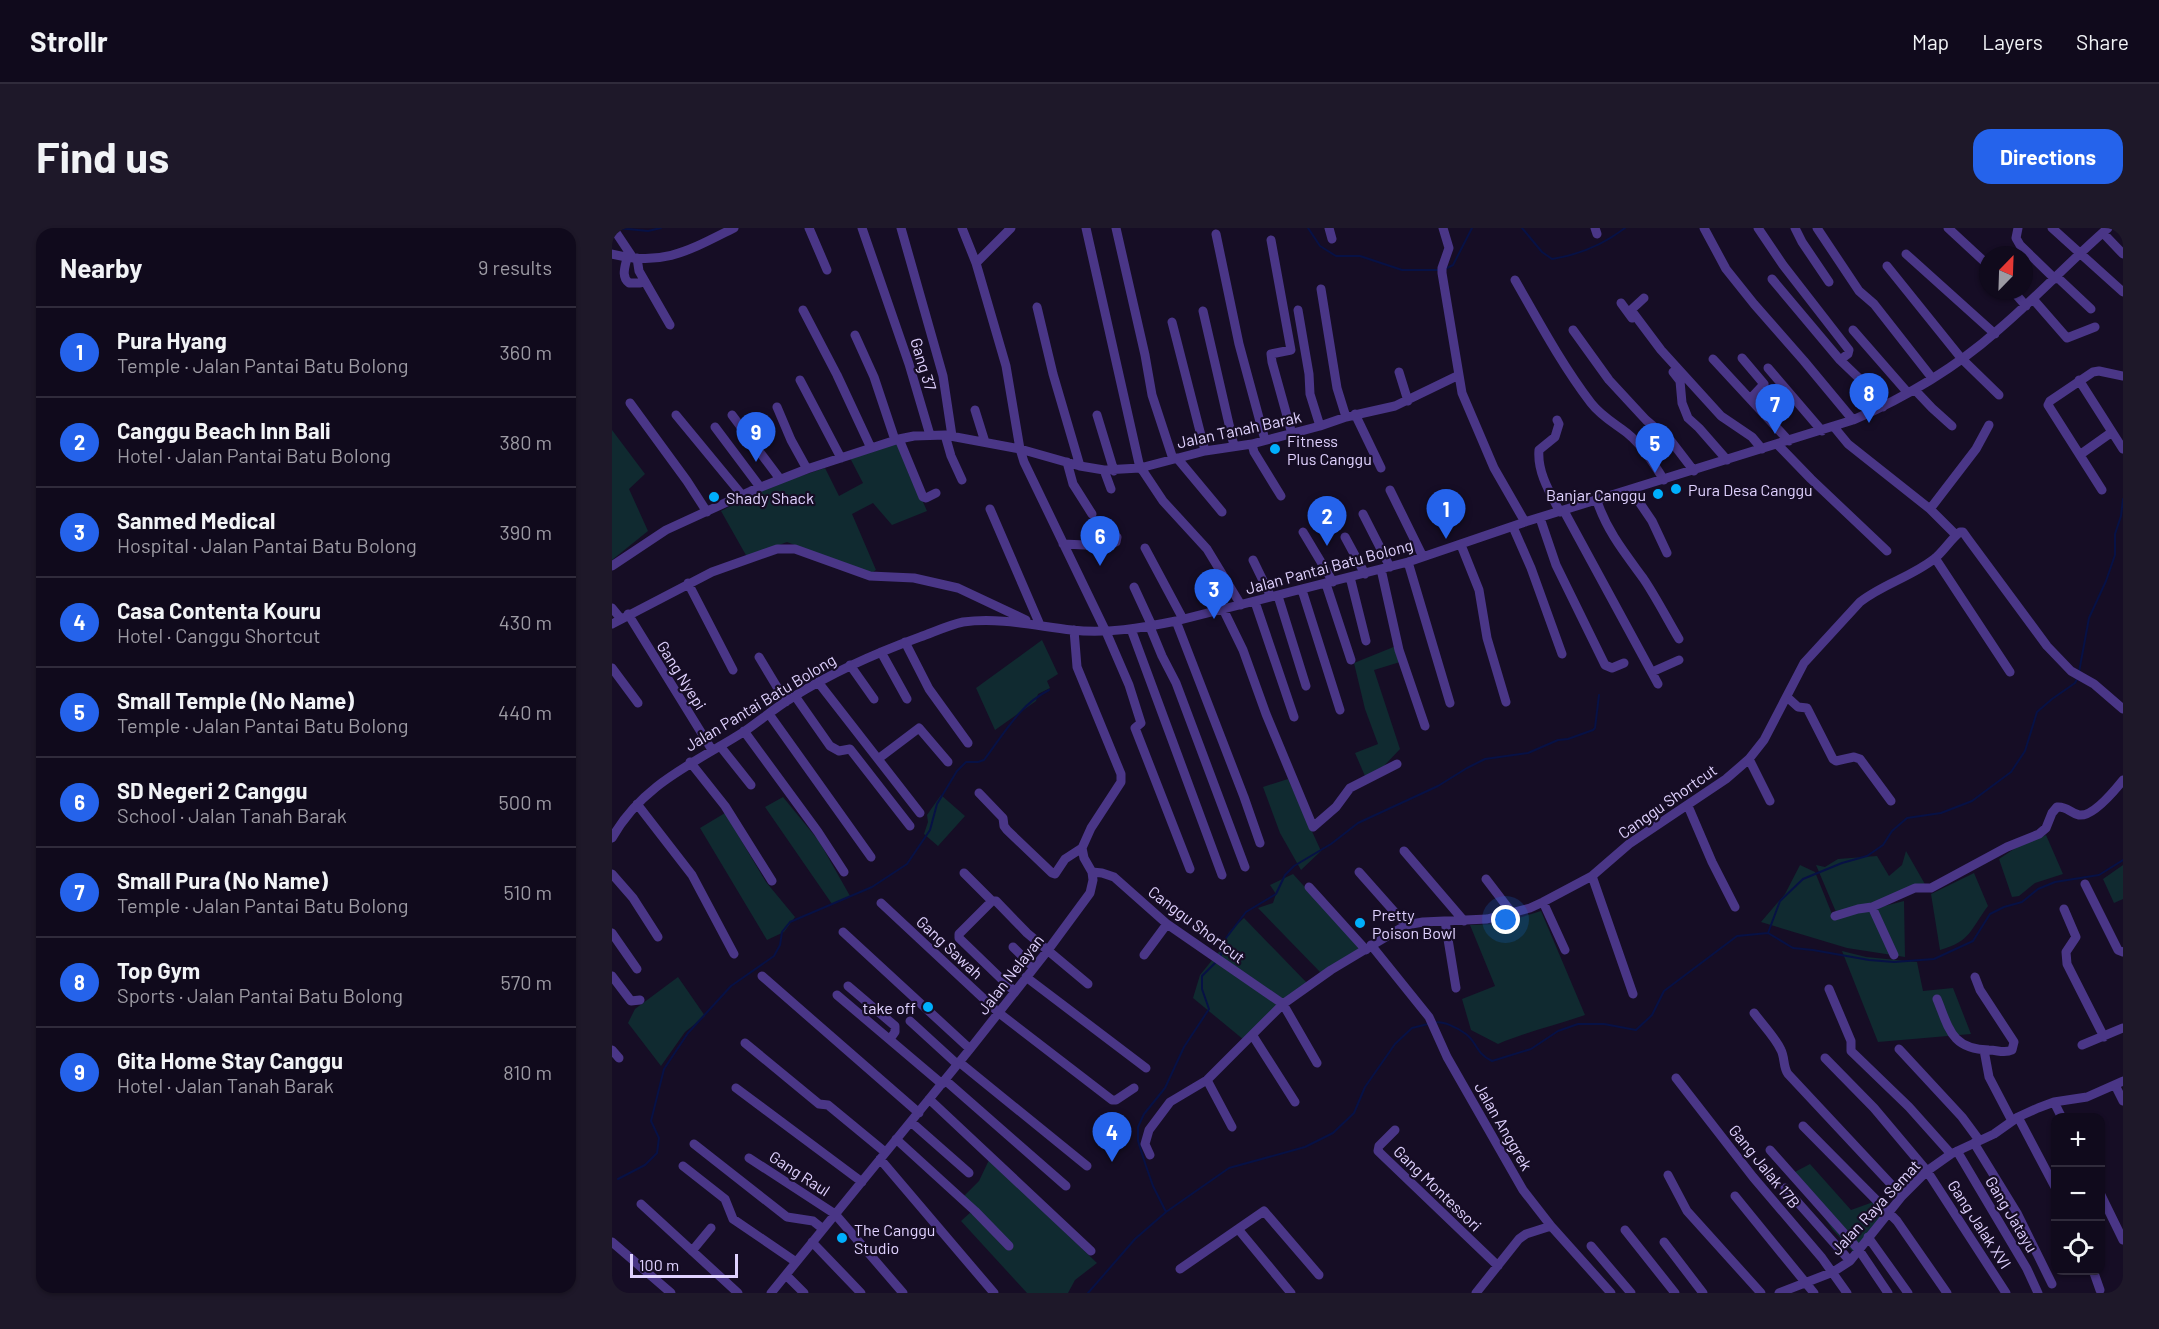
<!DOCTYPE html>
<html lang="en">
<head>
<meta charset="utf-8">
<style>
	:root { --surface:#100a1c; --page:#1e1829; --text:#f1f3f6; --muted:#9c9aa3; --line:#302b3b; --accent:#2563eb }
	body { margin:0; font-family:Barlow,sans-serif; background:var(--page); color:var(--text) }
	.controls { position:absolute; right:18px; bottom:18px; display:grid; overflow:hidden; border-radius:12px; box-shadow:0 2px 4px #0004 }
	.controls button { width:54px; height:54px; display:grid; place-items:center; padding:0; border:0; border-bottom:2px solid var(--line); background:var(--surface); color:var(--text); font:30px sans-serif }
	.compass { position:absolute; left:1367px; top:18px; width:54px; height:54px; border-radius:50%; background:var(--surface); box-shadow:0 2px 4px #0004; rotate:23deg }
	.scale { position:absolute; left:18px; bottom:15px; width:108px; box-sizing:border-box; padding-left:6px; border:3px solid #e0d2ff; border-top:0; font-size:16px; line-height:21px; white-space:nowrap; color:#e0d2ff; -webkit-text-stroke:4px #160d25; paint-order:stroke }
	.you { position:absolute; left:894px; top:692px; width:21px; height:21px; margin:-15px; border:4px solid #fff; border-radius:50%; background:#1a73e8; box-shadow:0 0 0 9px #1a73e833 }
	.badge { display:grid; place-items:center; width:39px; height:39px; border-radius:50%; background:var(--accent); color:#fff; font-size:20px; font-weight:700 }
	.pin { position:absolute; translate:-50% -50px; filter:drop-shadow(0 2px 3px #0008) }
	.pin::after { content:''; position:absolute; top:32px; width:21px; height:18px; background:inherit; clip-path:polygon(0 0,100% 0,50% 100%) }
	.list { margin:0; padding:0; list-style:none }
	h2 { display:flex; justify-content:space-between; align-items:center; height:78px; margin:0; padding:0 24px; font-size:26px }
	h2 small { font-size:20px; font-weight:400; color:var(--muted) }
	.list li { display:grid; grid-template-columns:39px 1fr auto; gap:18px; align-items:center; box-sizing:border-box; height:90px; padding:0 24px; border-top:2px solid var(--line) }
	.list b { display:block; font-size:22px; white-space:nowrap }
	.list p { margin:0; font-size:20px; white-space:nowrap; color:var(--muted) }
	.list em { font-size:20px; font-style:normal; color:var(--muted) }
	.icon { flex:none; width:33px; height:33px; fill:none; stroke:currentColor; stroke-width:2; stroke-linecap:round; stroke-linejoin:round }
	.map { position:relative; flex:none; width:1511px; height:1065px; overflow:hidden; border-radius:18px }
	header { display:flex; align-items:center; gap:36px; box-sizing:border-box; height:84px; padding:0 30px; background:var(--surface); border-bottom:2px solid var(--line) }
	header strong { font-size:28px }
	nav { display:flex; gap:33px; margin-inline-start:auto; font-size:21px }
	.intro { display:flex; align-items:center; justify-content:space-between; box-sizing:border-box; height:144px; padding:0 36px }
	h1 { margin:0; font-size:42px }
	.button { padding:15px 27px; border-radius:18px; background:var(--accent); color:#fff; font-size:21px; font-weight:700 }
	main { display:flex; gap:36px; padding:0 36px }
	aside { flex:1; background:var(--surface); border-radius:18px; box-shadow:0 2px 4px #0004 }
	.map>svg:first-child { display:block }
</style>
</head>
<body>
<header>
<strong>Strollr</strong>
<nav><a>Map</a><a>Layers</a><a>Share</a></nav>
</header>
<div class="intro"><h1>Find us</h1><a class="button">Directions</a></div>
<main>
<aside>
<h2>Nearby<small>9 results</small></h2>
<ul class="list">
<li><span class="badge">1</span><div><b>Pura Hyang</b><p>Temple · Jalan Pantai Batu Bolong</p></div><em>360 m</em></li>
<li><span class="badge">2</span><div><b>Canggu Beach Inn Bali</b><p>Hotel · Jalan Pantai Batu Bolong</p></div><em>380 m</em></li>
<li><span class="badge">3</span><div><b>Sanmed Medical</b><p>Hospital · Jalan Pantai Batu Bolong</p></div><em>390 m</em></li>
<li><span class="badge">4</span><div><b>Casa Contenta Kouru</b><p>Hotel · Canggu Shortcut</p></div><em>430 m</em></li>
<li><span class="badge">5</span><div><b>Small Temple (No Name)</b><p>Temple · Jalan Pantai Batu Bolong</p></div><em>440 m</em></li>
<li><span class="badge">6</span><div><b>SD Negeri 2 Canggu</b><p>School · Jalan Tanah Barak</p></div><em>500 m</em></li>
<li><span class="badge">7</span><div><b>Small Pura (No Name)</b><p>Temple · Jalan Pantai Batu Bolong</p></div><em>510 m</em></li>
<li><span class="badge">8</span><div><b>Top Gym</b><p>Sports · Jalan Pantai Batu Bolong</p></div><em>570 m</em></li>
<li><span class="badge">9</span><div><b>Gita Home Stay Canggu</b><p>Hotel · Jalan Tanah Barak</p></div><em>810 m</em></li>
</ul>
</aside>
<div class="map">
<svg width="1511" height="1065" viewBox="0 0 1511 1065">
	<rect width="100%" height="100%" fill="#160d25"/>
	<!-- green -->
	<path fill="#102a30" d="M0,202L33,246L17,261L36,303L0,332Z
		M285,215L315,283L280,297L261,275L240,286L264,342L258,346L175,314L135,329L109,283L156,259L213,240L227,268L251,255L238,230Z
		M430,412L446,446L435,453L438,460L426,466L424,473L383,502L364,460Z
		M784,418L788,434L762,442L788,521L772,538L753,548L743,525L766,516L753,481L742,435Z
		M676,551L709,623L689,642L668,605L651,559Z
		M329,567L353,588L326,618L312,606L316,594L315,587Z
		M171,569L207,613L238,668L220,676L153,579Z
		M113,585L154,654L183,689L172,704L155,712L88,600Z
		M1434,607L1451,646L1423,655L1407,668L1400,669L1387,631L1408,617Z
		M1294,623L1314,658L1276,671L1224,684L1204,637L1213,639L1226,631L1265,628L1277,648L1290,637Z
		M1188,637L1203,644L1222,691L1292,673L1293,729L1235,720L1149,694L1173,666Z
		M1511,637V671L1502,675L1491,651Z
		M1362,645L1376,678C1358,702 1359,713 1328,722L1319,666Z
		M681,646L749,721L709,745L646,680L661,675L664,666L658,657Z
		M929,683L973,787C944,797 914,804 886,816L859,802L850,771L883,758L858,697L887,696Z
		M632,690L695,755L632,812L581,770L588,747L610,720L617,704Z
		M1230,723L1254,729L1305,734L1311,763L1341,760L1359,806L1266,814Z
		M66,749L93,788L73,804L49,838L16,795L23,781Z
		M377,932L485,1035L463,1052L456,1065H415L349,993L360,983L352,968L367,953Z
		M1198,936L1239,982L1264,973L1275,982L1243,1026L1221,1002L1181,945Z"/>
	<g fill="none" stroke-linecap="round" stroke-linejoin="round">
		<!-- stream -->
		<path stroke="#071145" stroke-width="2" d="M5,0L36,3L49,0
			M696,0L708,18L724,28H748L790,42H828
			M910,0L930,24L940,31C966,27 992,16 1013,0
			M833,41L841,37L860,0
			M1467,444L1477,390L1494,353L1503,327V306L1509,288L1511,271
			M1156,705L1168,673L1191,651L1230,635L1255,628L1271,617L1280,603L1295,590L1329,585L1360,573L1399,544L1413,523L1425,484L1440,471L1463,455L1466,449
			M608,730L614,710L634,684L664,666L673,647L682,638L719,616L746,595L826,558L855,540L873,531L916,525L946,512L956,511L981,502L983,500L987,467
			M822,795C830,792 846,800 854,806C865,814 863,825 880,833L919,821L946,803L966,796H992L1024,802L1040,787L1052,763L1125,708L1156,705L1181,720L1201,722L1257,732L1282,734L1322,731L1361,713L1378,686L1392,679L1410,674L1426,661L1443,654L1487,647L1511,632
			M6,951L33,937L45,925L47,910L39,893L52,841L76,805L119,758L162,728L168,717L170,704L178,694L260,659L295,636L318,602L325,576L345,543L354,534H366L372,532C392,506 407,477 437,462
			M554,984L541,958L534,938L526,913V899L532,886L553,860L572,819L597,781L590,761V748L604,734
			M476,1065L523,1011L554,984L617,940L693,919L721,905L742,885L753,859L783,816L800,800L816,796"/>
		<!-- minor -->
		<path stroke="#4a3687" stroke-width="9" d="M1,0L21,30
			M197,0L215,42
			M250,0L297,136L318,207
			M289,0L331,148L340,208
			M350,0L364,35L394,138L408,221L412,234L495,406L517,457L529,495L523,500L578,641
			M474,0L528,240L531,243L551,273L595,321L629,377
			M504,0L533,127L540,167L561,231
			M717,0L720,11
			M831,0L837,20L830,40V45L850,165L882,240L913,294
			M983,0L985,6
			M1092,0L1114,41L1142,76L1192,133L1241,192
			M1146,0L1171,37L1237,122L1236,126L1228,132
			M1183,0L1190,14L1217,54
			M1205,0L1247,63L1262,76L1320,150
			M1336,0L1376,37
			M1406,0L1404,10L1408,17L1443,51
			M1440,0L1511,64
			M1491,5L1511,26
			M604,6L627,116L653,212
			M659,12L679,122L659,126L660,134L680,206
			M0,26C51,39 78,22 122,0
			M1294,26L1383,106
			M15,30C13,39 9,49 17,55H28
			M25,30L27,43L58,97
			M364,35L399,0
			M1275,38L1349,130L1387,167
			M1445,49L1479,81
			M1160,51L1228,132L1253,156L1271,179
			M903,52C927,94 950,137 979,175C989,188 1002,195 1015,205C1030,217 1042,236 1052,252
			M709,61L725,160L734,189
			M1401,63L1414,78
			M1032,70L1019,82L1049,122L1109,188L1140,209L1150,221
			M1421,71L1455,110L1483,99
			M1009,75L1020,90
			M425,79L441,146L468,238
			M191,82L225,147L259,220
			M686,82L697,146L698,166L708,198
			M591,83L622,218
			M560,94L593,223
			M961,102L997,152L1034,192L1059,213L1082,243
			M1241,102L1296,165
			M243,107L262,149L283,212
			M1130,130L1152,156L1138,171
			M1101,131L1177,213
			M1156,140L1210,203
			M787,144L796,173
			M1061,144L1068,153L1070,175L1076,190L1087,200L1115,232
			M188,152L229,230
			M1467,152L1511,221
			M1303,162L1320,180L1340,198
			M18,175L75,253L95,284
			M165,179L179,212L195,241
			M363,182L373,214
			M743,186L769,240
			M64,187L130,267
			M120,187L168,251
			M485,187L502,243
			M945,192L947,196L943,209L927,222C925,244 938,265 948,284
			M103,199L148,259
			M1222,199L1236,216L1318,281L1344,307
			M333,207L339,228L350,252
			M287,211L311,269L314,270L324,265
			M640,216L642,224L669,268
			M1166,217L1199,251L1275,323
			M1469,226L1500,204
			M565,230L610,284
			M455,234L461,256L480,286
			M492,242L499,261
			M778,262L811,329
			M1019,262L1040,293L1055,325
			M1490,262L1436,177L1438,173L1481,144L1487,143L1511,148
			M985,273C995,303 1012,324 1031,350C1044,369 1055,391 1067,411
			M378,281L428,397
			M1318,281L1364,221L1377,197
			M952,283L1046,456
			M751,286L778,339
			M928,290L944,337L993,437L1000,440L1012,435
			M901,299L919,340L950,426
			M691,304L721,354
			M733,309L753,346
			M451,316L495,318L504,314L505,309
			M849,317L867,362L875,410L894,474
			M533,320L571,391
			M1323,330L1398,444
			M641,332L659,369
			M796,334L838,475
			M0,338L54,302L139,263L195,241L287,211L302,208L333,207L408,221L468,238L492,242L528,240L593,223L640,216L708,198L734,189L783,178L847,147
			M769,341L787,422L813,498
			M738,349L754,413
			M76,355L121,442
			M714,356L739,432
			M522,359L540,398
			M690,362L728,482
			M666,368L694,458
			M643,374L682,489
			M0,380L9,391
			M611,381L631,422L654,486L701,599L724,579L738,560L785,536
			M16,386L100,522
			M564,393L632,569L648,615
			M0,396L100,344L165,321H183L258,348L302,350L346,360L414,392
			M538,399L550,428L564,455L633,639
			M519,401L610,647
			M293,414L317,461L356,515
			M269,424L295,471
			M147,429L174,474
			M238,437L262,471
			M0,440L26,475
			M1040,444L1067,432
			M206,454L308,585
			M183,468L218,518L227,523L238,521L298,598
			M1175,469L1186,479L1195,480L1221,531L1224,533L1242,529L1248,531L1279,573
			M157,486L259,629
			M132,503L206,604L232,644
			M108,518L139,557
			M266,531L307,500L336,534
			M1137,531L1158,573
			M78,534L113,578L160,653
			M367,565L391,590L392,598L395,602L440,645L443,646L453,631L470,620
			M25,576L80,647L122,726
			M1076,578L1100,634L1123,679
			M0,610C31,555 83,535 133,503C149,492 164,479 181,469C221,444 264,425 308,409C322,404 337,397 351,394C388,389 424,398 460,402C494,406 530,400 564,393L796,334L913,294L1241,192C1292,170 1343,140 1385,103C1424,70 1458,33 1496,0
			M792,623L852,693
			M480,644L490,645L502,649L555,696L671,776L705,835
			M747,644L794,697
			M352,645L380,673H384L415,705L476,756
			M0,646L21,670L46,709
			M980,648L1021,766
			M874,651L900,685
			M1473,656L1506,722L1511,724
			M697,659L754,722
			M380,673L347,706V710L403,764
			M931,674L953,722
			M269,675L387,785L500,872H504L522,860
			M1260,679L1282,727
			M1452,681L1464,709L1454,724L1455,736L1492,809
			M1223,688L1246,681L1260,679L1303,660H1319L1395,619L1427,606L1434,600L1440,585L1445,579C1455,578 1458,585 1467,587C1481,589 1503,562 1511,552
			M833,693L844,760
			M231,704L358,821
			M0,705L25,741
			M759,717L817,789L835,829L911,962L939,998L999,1065
			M401,719L421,739
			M532,727L555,696
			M0,748L19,773L28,772
			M150,748L307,885
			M414,749L534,840
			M236,758L283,798V804L278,811
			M1217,761L1239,813V823L1297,879L1339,926
			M225,767L330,856
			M1325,771C1337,800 1339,821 1377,822C1386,822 1392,826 1400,822L1402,814L1368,762L1363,749
			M1142,785C1151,797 1163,809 1169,822C1173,830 1171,839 1176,846L1290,968
			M298,793L345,836
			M641,808L683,874
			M133,815L207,876L216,877L273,924
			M1470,817L1511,800
			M1287,821L1350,889L1367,912
			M0,822L7,830
			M1372,822L1377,849L1400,893
			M1213,830L1262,880L1315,943L1394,1065
			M347,834L475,938
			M1064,850L1141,949L1210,1030L1235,1065
			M333,852L454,958
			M595,852L620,899
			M1503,857L1511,873
			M124,860L250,954
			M317,871L479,1023
			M1442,874L1450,890
			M1406,889L1444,961
			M299,894L357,945
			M1191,898L1285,993L1335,1065
			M783,902L767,918L766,923L886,1038
			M284,911L363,983L397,1018
			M1362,915L1405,985L1440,1056
			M82,916L175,989L201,993L211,1001
			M1158,922L1247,1022L1276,1065
			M1345,923L1415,1041L1426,1065
			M538,927L533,916L537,902L558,874L595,852L671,776L719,742L794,697L811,694L875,691L918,680L931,674L980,648L1017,616L1114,551L1137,531L1152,512L1192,435L1248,374C1271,356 1299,349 1322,331C1331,324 1338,312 1348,304H1351L1356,311L1435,418L1459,443L1482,456L1511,481
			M137,930L223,986L291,1065
			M268,931L382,1065
			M71,938L113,971L121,991L184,1034
			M1056,947L1075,983L1149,1065
			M1173,960L1238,1033
			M1488,965L1511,1012
			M1123,968L1202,1065
			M29,976L126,1065
			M626,1001L679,1065
			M1013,1002L1063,1065
			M1256,1009L1296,1065
			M0,1014L59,1065
			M200,1014L249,1065
			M1052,1014L1091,1065
			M979,1018L1019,1065
			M80,1023L99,1000
			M568,1041L652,983L707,1047
			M1481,1042L1488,1062
			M174,1047L192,1065
			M159,1065L358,821L436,722L478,665L481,652L480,644L472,630L470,620L479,600L509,554V546L465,439L462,402
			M864,1065L907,1011L914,1006L939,998
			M1167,1065L1221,1044L1238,1033L1290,968L1315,943L1339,926L1382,906L1406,889L1426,880L1442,874L1475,869L1511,853"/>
	</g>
	<!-- markers -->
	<g fill="#00affd" stroke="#160d25" stroke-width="2">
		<circle cx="663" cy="221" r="6"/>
		<circle cx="1064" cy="261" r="6"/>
		<circle cx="1046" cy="266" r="6"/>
		<circle cx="102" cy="269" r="6"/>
		<circle cx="748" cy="695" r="6"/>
		<circle cx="316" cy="779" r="6"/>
		<circle cx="230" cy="1010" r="6"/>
	</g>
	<g text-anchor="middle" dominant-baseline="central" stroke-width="4.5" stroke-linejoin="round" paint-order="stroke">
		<!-- street labels -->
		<g font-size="16" fill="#e0d2ff" stroke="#160d25">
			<text transform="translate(312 136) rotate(73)">Gang 37</text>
			<text transform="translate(627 201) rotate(-12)">Jalan Tanah Barak</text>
			<text transform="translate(717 338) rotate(-15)">Jalan Pantai Batu Bolong</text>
			<text transform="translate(70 447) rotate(58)">Gang Nyepi</text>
			<text transform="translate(148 474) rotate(-31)">Jalan Pantai Batu Bolong</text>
			<text transform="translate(1055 573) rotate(-35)">Canggu Shortcut</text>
			<text transform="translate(585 696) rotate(37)">Canggu Shortcut</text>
			<text transform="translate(338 719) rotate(43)">Gang Sawah</text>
			<text transform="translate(398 746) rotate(-52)">Jalan Nelayan</text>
			<text transform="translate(892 898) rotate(60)">Jalan Anggrek</text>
			<text transform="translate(1153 938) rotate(51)">Gang Jalak 17B</text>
			<text transform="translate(188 945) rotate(33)">Gang Raul</text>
			<text transform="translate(826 960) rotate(44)">Gang Montessori</text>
			<text transform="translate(1263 979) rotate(-47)">Jalan Raya Semat</text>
			<text transform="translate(1400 986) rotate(59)">Gang Jatayu</text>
			<text transform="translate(1368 996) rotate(57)">Gang Jalak XVI</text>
		</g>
		<!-- poi labels -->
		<g font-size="16" fill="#e0d2ff" stroke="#160d25" text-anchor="start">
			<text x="675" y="212">Fitness<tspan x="675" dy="18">Plus Canggu</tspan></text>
			<text x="1076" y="261">Pura Desa Canggu</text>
			<text x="1034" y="266" text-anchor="end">Banjar Canggu</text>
			<text x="114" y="269">Shady Shack</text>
			<text x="760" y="686">Pretty<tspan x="760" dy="18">Poison Bowl</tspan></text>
			<text x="304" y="779" text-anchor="end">take off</text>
			<text x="242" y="1001">The Canggu<tspan x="242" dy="18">Studio</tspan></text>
		</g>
	</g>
</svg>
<div class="controls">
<button>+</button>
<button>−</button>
<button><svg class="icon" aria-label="locate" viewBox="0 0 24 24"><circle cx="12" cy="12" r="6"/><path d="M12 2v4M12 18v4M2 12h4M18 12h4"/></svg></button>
</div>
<svg class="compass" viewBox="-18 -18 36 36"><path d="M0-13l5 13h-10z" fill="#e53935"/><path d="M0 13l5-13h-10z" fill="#9c9aa3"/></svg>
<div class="scale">100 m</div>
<div class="you"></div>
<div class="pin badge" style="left:834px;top:311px">1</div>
<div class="pin badge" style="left:715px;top:318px">2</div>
<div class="pin badge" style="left:602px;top:391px">3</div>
<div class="pin badge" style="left:500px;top:934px">4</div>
<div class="pin badge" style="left:1043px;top:245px">5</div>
<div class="pin badge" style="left:488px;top:338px">6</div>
<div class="pin badge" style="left:1163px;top:206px">7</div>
<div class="pin badge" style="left:1257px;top:195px">8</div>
<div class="pin badge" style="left:144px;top:234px">9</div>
</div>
</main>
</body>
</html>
